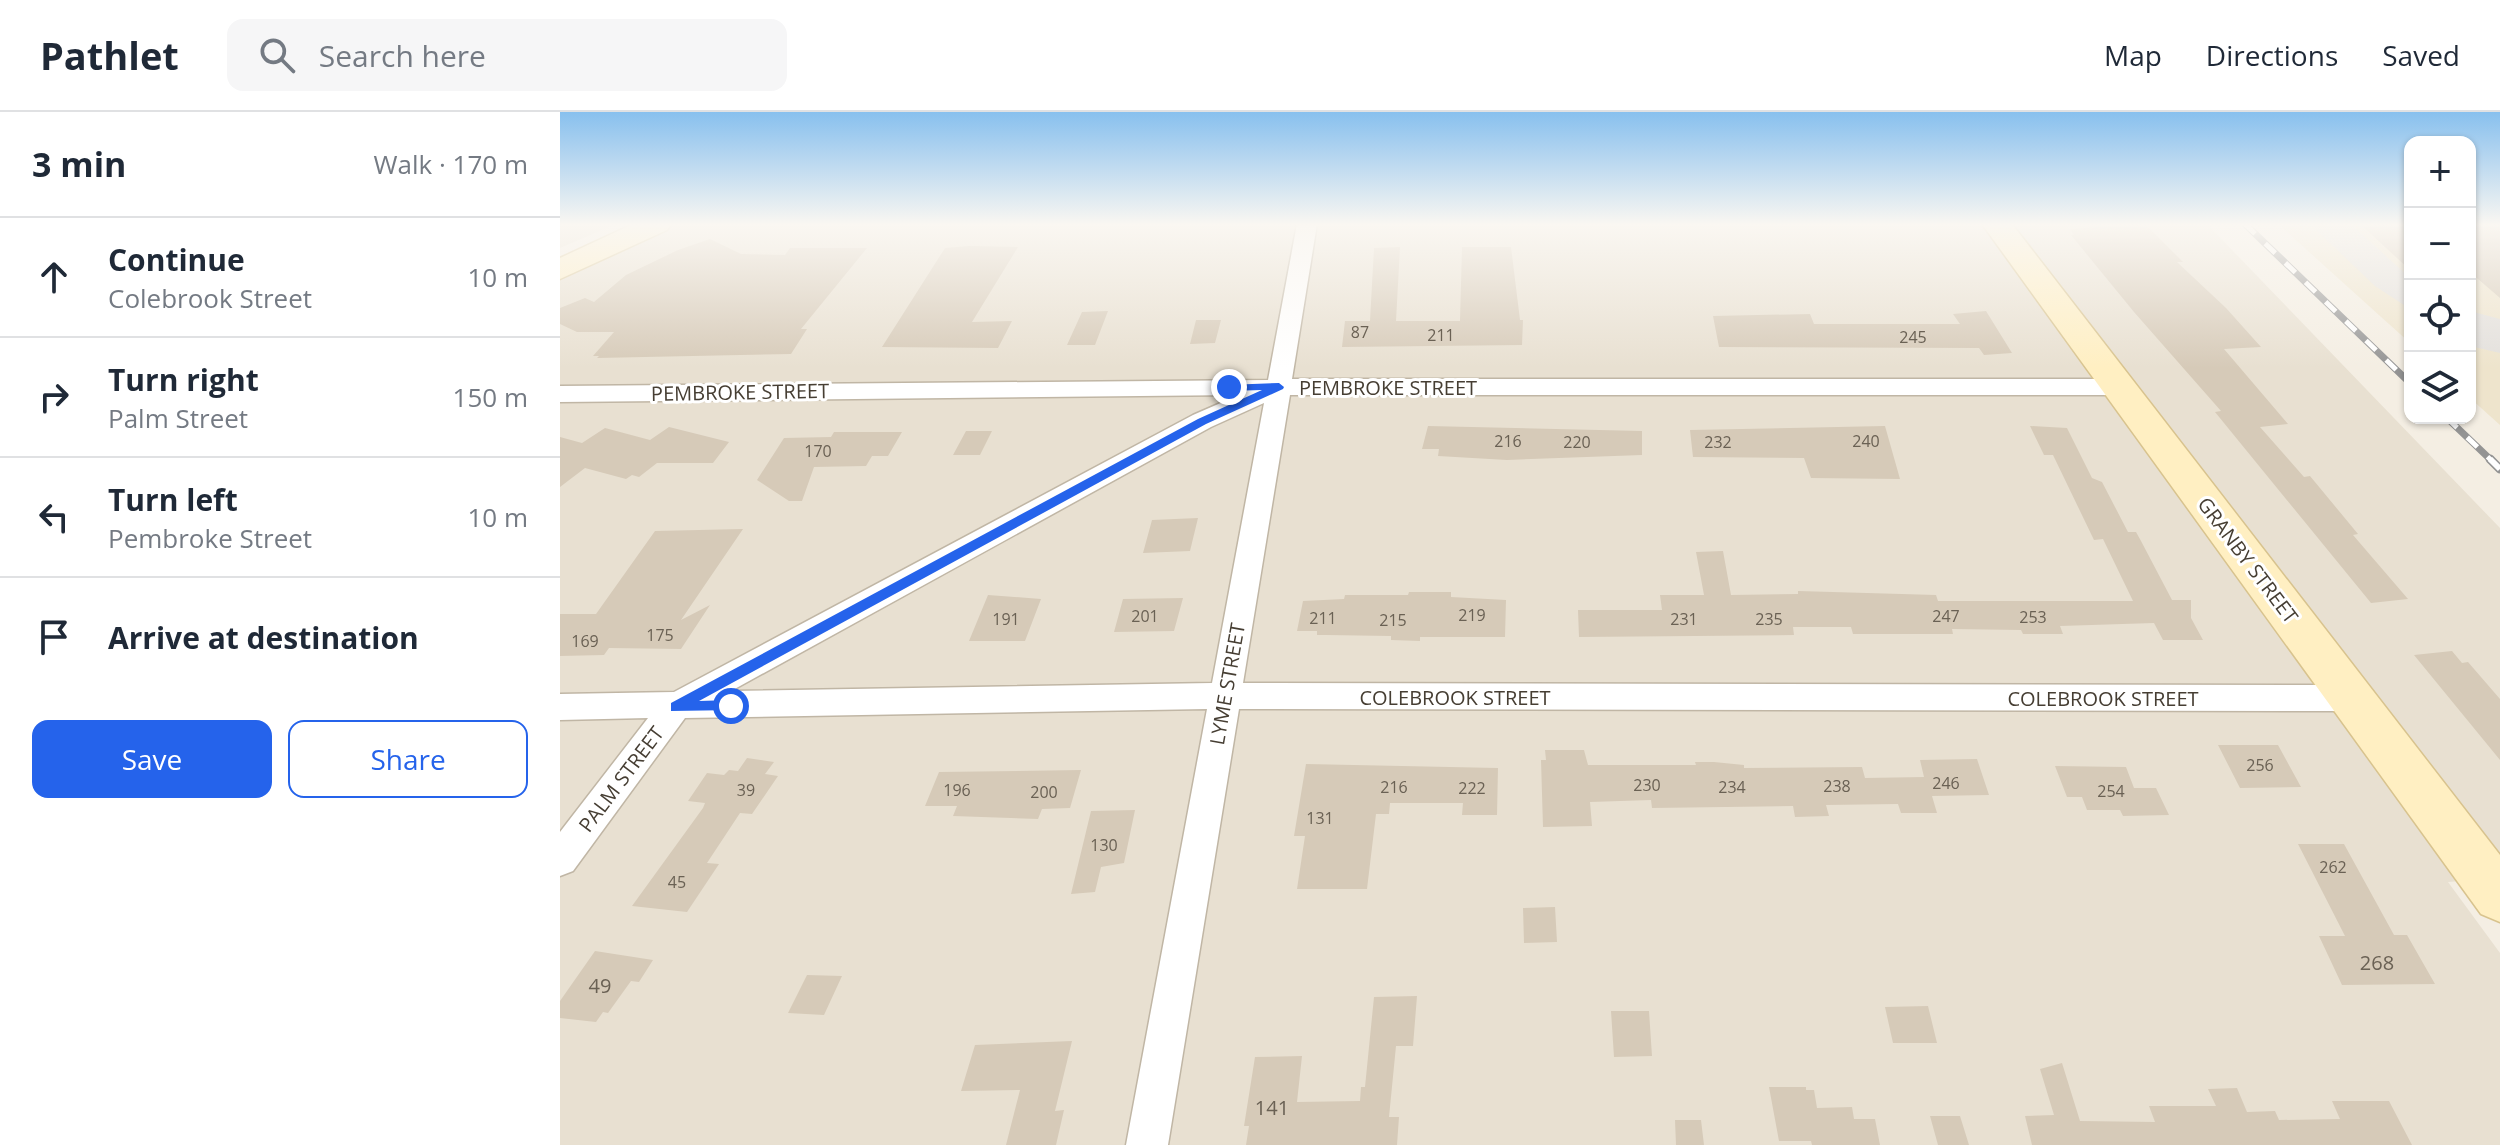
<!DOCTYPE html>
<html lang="en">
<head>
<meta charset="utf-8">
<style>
	:root { --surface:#fff; --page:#f6f6f7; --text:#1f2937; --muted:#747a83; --line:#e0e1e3; --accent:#2563eb }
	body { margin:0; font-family:"Open Sans",sans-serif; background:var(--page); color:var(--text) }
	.controls { position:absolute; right:24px; top:24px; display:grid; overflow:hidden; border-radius:16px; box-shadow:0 2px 6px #0004 }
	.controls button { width:72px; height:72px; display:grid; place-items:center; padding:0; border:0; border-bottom:2px solid var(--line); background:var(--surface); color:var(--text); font:40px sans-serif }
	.stop { position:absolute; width:24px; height:24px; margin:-18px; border:6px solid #2563eb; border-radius:50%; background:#fff }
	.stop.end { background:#2563eb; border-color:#fff; box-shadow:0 2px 8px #0008 }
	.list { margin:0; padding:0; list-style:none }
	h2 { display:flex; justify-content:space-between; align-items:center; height:104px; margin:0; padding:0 32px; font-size:34px }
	h2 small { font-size:26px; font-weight:400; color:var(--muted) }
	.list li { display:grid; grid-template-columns:52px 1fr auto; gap:24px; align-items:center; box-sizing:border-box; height:120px; padding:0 32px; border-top:2px solid var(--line) }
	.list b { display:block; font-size:30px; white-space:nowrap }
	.list p { margin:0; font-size:26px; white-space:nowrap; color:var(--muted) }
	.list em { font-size:26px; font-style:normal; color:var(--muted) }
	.actions { display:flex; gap:16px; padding:24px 32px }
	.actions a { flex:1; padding:18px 0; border:2px solid var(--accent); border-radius:16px; text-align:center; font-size:28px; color:var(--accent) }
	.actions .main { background:var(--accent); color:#fff }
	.icon { flex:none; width:44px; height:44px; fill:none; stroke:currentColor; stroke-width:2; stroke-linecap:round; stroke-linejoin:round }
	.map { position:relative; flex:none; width:1940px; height:1033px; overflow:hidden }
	header { display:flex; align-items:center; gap:48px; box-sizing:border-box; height:112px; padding:0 40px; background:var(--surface); border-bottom:2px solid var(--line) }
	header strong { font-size:38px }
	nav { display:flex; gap:44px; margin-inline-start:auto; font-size:28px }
	.search { width:560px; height:72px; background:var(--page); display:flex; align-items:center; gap:20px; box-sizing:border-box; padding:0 28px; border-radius:16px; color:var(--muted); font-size:30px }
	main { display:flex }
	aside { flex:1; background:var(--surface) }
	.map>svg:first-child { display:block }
</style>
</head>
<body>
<header>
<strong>Pathlet</strong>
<div class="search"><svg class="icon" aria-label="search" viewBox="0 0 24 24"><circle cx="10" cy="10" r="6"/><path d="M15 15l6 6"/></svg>Search here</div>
<nav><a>Map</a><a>Directions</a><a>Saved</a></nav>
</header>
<main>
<aside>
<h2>3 min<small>Walk · 170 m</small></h2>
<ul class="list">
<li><svg class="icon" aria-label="ahead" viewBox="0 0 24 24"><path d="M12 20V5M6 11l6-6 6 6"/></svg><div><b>Continue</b><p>Colebrook Street</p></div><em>10 m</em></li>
<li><svg class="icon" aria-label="right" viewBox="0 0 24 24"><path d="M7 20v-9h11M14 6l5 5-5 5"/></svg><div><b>Turn right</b><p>Palm Street</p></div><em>150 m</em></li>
<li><svg class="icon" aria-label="left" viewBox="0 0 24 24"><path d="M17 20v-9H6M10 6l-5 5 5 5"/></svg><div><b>Turn left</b><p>Pembroke Street</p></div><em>10 m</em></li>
<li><svg class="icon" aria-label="arrive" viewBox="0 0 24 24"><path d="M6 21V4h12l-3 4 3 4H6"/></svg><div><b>Arrive at destination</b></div></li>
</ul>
<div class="actions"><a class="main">Save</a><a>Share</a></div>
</aside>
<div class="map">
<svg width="1940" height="1033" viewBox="0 0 1940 1033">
	<rect width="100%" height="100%" fill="#f4eee3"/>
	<!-- residential -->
	<path fill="#e8e0d1" d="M0,112H56L0,136Z
		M113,112H1647L1940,416V766L1888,770L1940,841V1033H0V168Z"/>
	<!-- education -->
	<path fill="#eee4cc" d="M1718,112H1850V231Z
		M1910,112H1940V313L1910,286Z"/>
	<!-- parking -->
	<path fill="#e3e0dc" d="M1750,112H1791L1850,166V197L1815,174Z
		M1910,199L1940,207V241L1910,234Z"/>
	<!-- building -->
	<path fill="#d6cab8" d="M1585,112L1623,150H1617L1666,196L1701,235L1664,237L1728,312L1700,315L1744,365L1750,364L1798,422L1793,423L1848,487L1811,491L1655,300L1661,299L1574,200L1511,123H1514L1510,117Z
		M1800,112H1850V158Z
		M1910,112H1940V186L1910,160Z
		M150,127L181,142L225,143L230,136H307L241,217H247L231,242L37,246L39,244H33L54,220H17L0,212V196L25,186L34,190L66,163L118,138Z
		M409,134L458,135L412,210L452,209L438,236L322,235L385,136Z
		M840,135L836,209H900L902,135H951L960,208H963L962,233L782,235L785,209H810L814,136Z
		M548,199L535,233H507L522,200Z
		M1426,199L1452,241L1424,243L1419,236L1159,235L1153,204L1250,202L1254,212H1400L1393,202Z
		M636,208H661L655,231L630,232Z
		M868,314L1082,319V343L947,348L878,344L879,337H862Z
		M1325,314L1340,367L1251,366L1244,346L1133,345L1130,318Z
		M1470,314L1507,316L1532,366L1542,370L1568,420H1576L1581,429L1612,488H1631V506L1643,528H1603L1594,511L1500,514L1503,522H1463L1461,518L1392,517L1393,522H1293L1291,515H1233L1234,523L1019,525L1018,498H1102L1100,483H1144L1136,440L1163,439L1171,483L1238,482V479L1376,483L1378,489H1573L1543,427L1534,428L1493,343H1484Z
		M109,315L169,330L153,351H97L79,365L72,363L66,367L25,356L0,375V325L22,331L45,316L90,328Z
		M406,319H432L420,343H393Z
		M274,320H342L328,344H312L306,354L254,355L242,389H229L197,368L224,326L271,325Z
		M638,406L630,439L583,441L592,408Z
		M183,417L121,508L150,493L121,537L49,536L44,543L0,544V502H36L95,419Z
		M849,480H891V485L946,488L945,525H860V529L831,528V524L766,523H757V519H737L743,489L784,487L785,483H848Z
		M428,483L481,487L465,529H409Z
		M623,486L614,519L554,520L563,487Z
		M1892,539L1902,551L1908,550L1940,587V648L1854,543Z
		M1658,633H1718L1741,675L1680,676Z
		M985,638H1024L1028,653H1136L1135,650H1154L1184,653V656L1302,655L1305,666L1364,665L1360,648L1417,647L1429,683L1372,684L1377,701H1341L1338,692L1266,693L1269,704L1235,705L1233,694L1092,696L1091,688L1030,690L1032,714L983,715L981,648H986Z
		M187,646L214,650L205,662L218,664L192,702L180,701L147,751L159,752L127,800L72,794L143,696L145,691L128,689L147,661L164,663L169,658L178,659Z
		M746,652L938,656L937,703H902L903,691H830L829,702H816L807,777H737L745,724H734Z
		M1495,654L1566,655L1574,676H1596L1609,703L1563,704L1560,698H1527L1522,685H1507Z
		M521,658L510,696L482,697L478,707L393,704L397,694H365L379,660Z
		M575,698L564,751L541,755L535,780L511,782L531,699Z
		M1738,732H1784L1834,823H1847L1875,872L1782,873L1759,824H1785Z
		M995,795L997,830L964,831L963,796Z
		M35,839L93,848L79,870L71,869L48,901L43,900L36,910L0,906V889Z
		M247,863L282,864L264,903L228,901Z
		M857,884L853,934H836L829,1005H839L837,1033H686L689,1014H684L695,945L742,944L737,990L800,989L801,975H805L814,885Z
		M1368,894L1377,931H1333L1325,895Z
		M1051,899H1089L1092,944L1054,945Z
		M512,929L495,999L504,998L496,1033H446L460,978L401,979L415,933Z
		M1502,951L1520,1009L1595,1010L1589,994H1656L1648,977L1677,976L1687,1000L1715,999L1719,1008L1780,1007L1772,989H1829L1852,1033H1472L1465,1004L1494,1003L1480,957Z
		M1209,975H1246V978H1254L1257,996L1292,995L1294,1007H1315L1320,1033H1252L1251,1029H1219Z
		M1370,1004H1400L1409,1033H1378Z
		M1115,1008H1141L1144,1033H1116Z"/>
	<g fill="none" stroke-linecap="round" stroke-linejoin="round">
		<defs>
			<path id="street" d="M737,112H757L732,267H1560L1569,270L1572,275L1569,280L1560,283H730L683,571L1791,573L1802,577L1807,586L1802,595L1791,599L679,597L608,1033H566L647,597L125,606L13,759L0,764V720L88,606L0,608V582L114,580L633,303L679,283L0,290V274L708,268ZM704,291L652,571L171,579L651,315Z"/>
			<path id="secondary" d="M73,112H111L107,118L0,167V146Z
				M1422,112H1452L1940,743V810L1921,802Z"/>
		</defs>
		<!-- street casing -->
		<use href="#street" stroke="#c0b6a5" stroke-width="3"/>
		<!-- secondary casing -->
		<use href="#secondary" stroke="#d8c38e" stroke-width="3"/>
		<!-- street -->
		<use href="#street" fill="#fff" fill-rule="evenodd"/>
		<!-- secondary -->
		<use href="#secondary" fill="#ffefc2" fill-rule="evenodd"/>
		<defs>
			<path id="rail-far1" d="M1685,112L1850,271
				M1887,306L1932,349"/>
			<path id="rail" d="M1930,347L1940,357"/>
		</defs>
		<!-- rail-far1 casing -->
		<use href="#rail-far1" stroke="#949494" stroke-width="7"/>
		<!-- rail casing -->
		<use href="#rail" stroke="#949494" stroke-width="9"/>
		<!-- rail-far1 -->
		<use href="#rail-far1" stroke="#fff" stroke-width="5" stroke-dasharray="14" stroke-linecap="butt"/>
		<!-- rail -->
		<use href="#rail" stroke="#fff" stroke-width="6" stroke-dasharray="18" stroke-linecap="butt"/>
	</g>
	<!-- sky -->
	<linearGradient id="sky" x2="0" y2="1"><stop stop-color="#88c0ee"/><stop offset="0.44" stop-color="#faf7f2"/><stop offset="1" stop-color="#faf7f2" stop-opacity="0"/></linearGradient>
	<rect width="1940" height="256" fill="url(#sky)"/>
	<!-- route -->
	<path fill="#2563eb" d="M719,271L724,275L723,277L646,312L139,589L171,588L178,594L176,598L111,599V591L638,307L702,278L669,279L666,278V273Z"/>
	<g text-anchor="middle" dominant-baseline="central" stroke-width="6" stroke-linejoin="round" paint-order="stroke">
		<!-- number labels -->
		<g font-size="16" fill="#6a6154">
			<text x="800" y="220">87</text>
			<text x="881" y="223">211</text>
			<text x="1353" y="225">245</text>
			<text x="948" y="329">216</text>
			<text x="1306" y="329">240</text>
			<text x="1017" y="330">220</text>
			<text x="1158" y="330">232</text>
			<text x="258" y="339">170</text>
			<text x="912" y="503">219</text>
			<text x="585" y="504">201</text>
			<text x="1386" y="504">247</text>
			<text x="1473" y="505">253</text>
			<text x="763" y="506">211</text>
			<text x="446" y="507">191</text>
			<text x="1124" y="507">231</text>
			<text x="1209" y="507">235</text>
			<text x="833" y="508">215</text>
			<text x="100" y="523">175</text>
			<text x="25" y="529">169</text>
			<text x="1700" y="653">256</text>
			<text x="1386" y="671">246</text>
			<text x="1087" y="673">230</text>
			<text x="1277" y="674">238</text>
			<text x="834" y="675">216</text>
			<text x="1172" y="675">234</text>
			<text x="912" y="676">222</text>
			<text x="186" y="678">39</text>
			<text x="397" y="678">196</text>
			<text x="1551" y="679">254</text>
			<text x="484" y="680">200</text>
			<text x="760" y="706">131</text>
			<text x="544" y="733">130</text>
			<text x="1773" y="755">262</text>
			<text x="117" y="770">45</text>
		</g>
		<!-- street labels -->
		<g font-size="20" fill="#463e33" stroke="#fff">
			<text x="828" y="275">PEMBROKE STREET</text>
			<text transform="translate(180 280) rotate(-1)">PEMBROKE STREET</text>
			<text transform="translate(1688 448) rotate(53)">GRANBY STREET</text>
			<text transform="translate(667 572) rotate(-80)">LYME STREET</text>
			<text x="895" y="585">COLEBROOK STREET</text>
			<text x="1543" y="586">COLEBROOK STREET</text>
			<text transform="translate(61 667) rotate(-53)">PALM STREET</text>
		</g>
		<!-- near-number labels -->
		<g font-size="20" fill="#6a6154">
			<text x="1817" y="850">268</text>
			<text x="40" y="873">49</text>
			<text x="712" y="995">141</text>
		</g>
	</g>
</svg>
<div class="controls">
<button>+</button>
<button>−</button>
<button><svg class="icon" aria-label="locate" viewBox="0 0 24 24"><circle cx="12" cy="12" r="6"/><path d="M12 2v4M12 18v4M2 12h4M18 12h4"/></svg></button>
<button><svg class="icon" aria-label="layers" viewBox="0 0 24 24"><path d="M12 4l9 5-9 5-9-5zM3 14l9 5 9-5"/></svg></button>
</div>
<div class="stop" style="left:171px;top:594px"></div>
<div class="stop end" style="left:669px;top:275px"></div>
</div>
</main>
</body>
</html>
